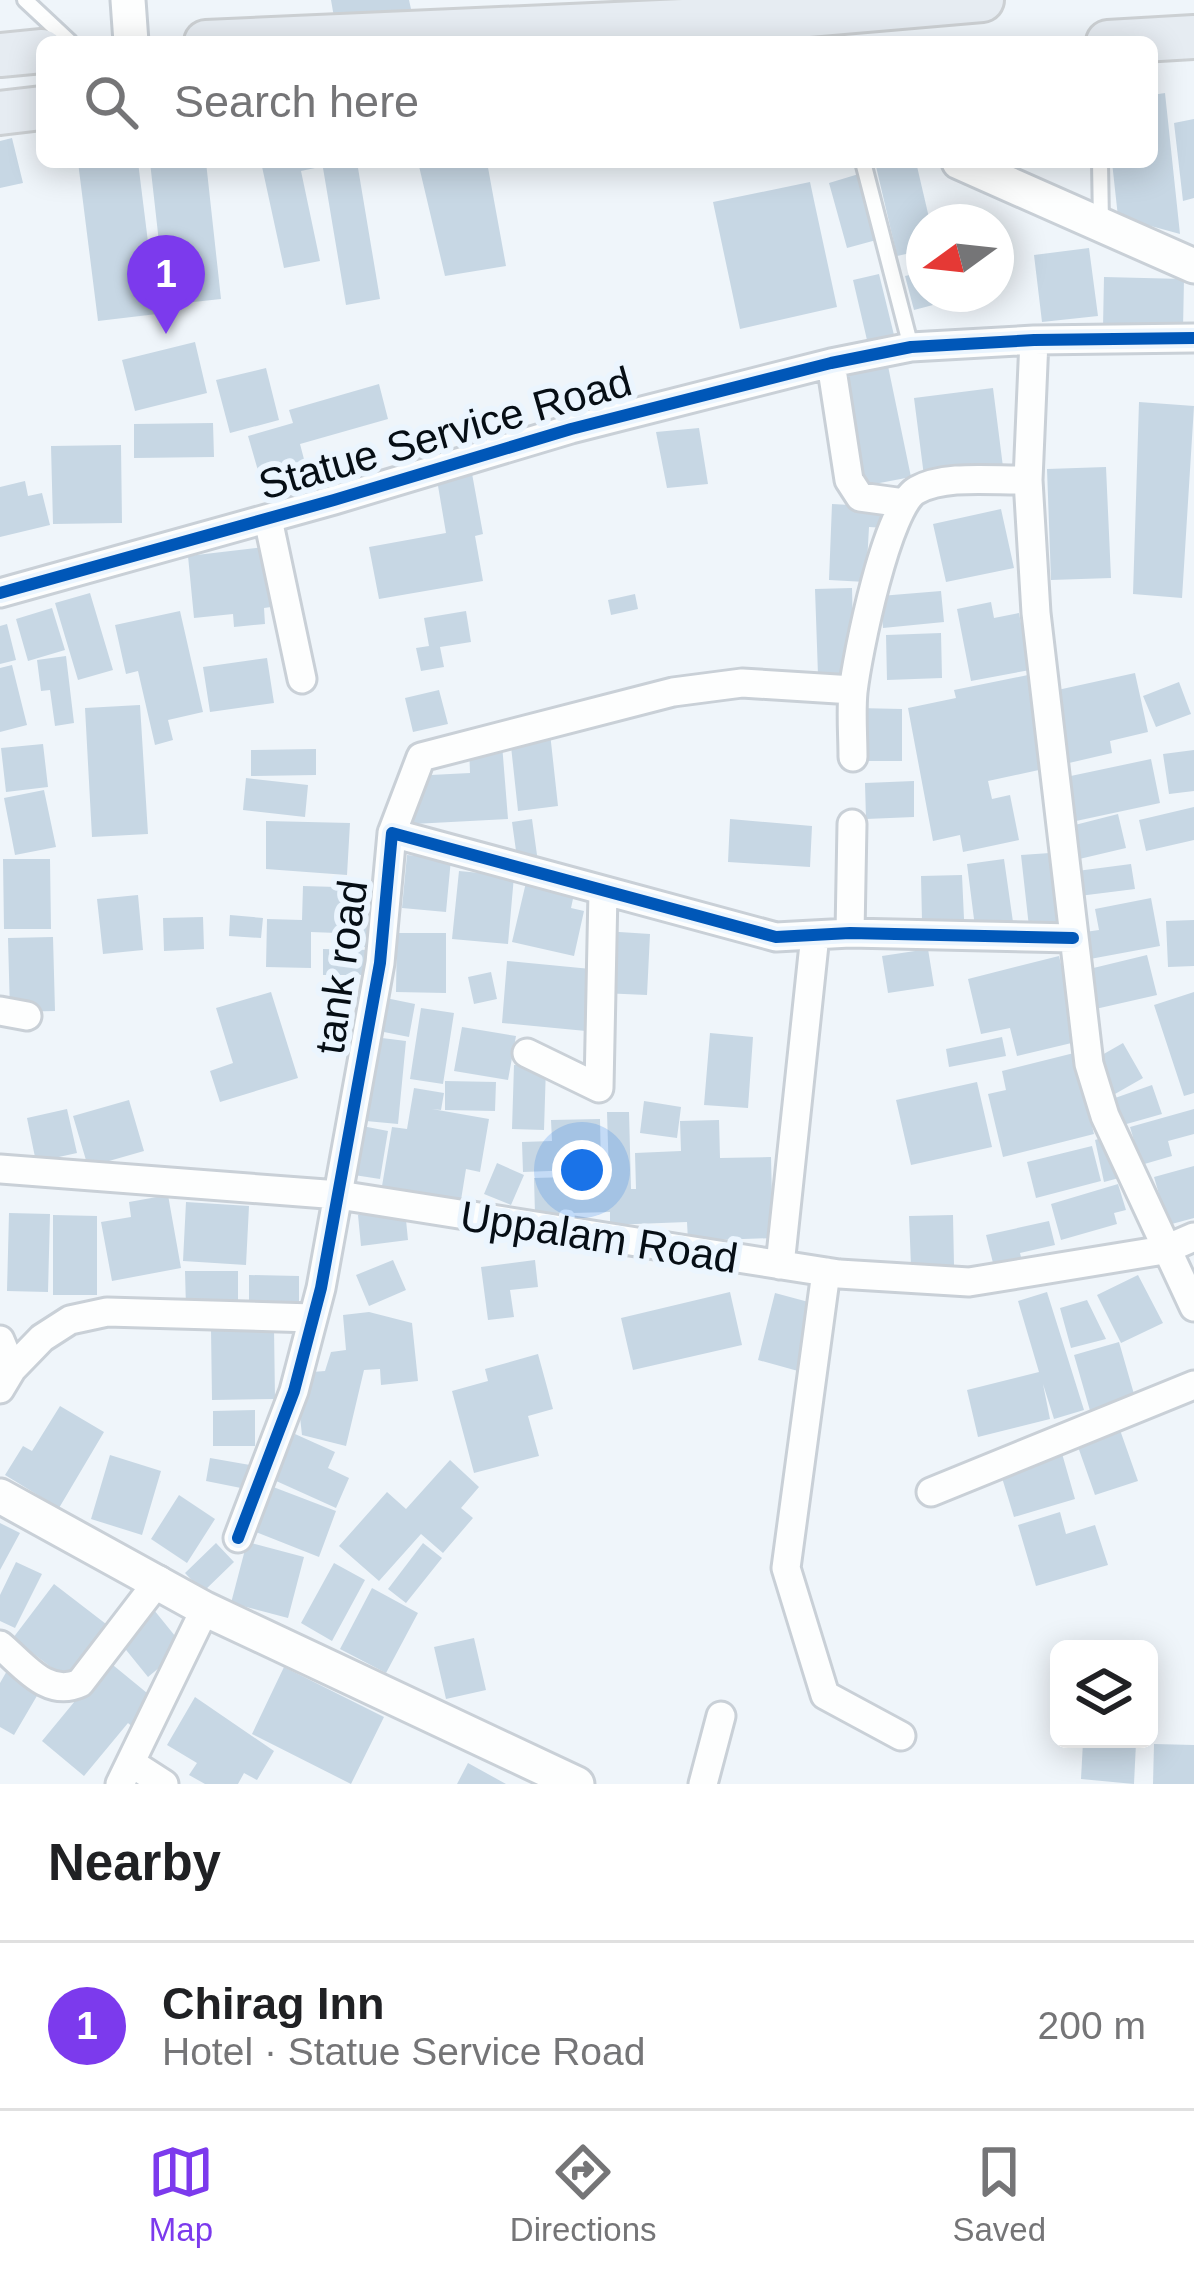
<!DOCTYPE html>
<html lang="en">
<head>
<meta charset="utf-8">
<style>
	:root { --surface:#fff; --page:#f2f2f2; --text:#202124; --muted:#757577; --line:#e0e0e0; --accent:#7c3aed }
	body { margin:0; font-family:Helvetica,sans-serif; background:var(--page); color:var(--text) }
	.controls { position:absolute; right:36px; bottom:36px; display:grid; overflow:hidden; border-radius:18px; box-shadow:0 6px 30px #0003 }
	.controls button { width:108px; height:108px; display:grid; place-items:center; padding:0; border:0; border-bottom:3px solid var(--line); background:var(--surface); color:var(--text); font:60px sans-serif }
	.compass { position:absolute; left:906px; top:204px; width:108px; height:108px; border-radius:50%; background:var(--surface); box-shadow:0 6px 30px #0003; rotate:255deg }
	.you { position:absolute; left:582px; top:1170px; width:42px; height:42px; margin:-30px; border:9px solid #fff; border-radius:50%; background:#1a73e8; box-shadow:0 0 0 18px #1a73e833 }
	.badge { display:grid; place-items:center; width:78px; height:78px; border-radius:50%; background:var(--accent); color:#fff; font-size:39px; font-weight:700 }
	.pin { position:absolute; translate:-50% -99px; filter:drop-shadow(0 3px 6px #0008) }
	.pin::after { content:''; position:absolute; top:63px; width:42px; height:36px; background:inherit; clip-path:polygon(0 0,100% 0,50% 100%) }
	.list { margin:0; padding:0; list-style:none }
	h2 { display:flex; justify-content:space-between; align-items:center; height:156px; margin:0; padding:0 48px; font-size:51px }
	h2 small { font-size:39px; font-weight:400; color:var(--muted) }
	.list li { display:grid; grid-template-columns:78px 1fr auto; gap:36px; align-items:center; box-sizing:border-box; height:168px; padding:0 48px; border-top:3px solid var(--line) }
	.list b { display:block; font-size:45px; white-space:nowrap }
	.list p { margin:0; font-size:39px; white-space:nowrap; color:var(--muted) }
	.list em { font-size:39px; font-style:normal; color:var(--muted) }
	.icon { flex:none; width:66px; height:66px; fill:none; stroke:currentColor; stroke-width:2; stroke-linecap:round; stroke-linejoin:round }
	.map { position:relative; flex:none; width:1194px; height:1784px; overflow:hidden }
	.search { position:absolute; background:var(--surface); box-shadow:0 6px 30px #0003; left:36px; right:36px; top:36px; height:132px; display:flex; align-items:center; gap:30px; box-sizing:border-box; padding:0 42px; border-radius:18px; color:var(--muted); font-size:45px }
	.sheet { height:324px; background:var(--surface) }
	nav { display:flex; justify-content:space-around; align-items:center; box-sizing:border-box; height:168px; border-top:3px solid var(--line); background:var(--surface); font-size:33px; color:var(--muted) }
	nav a { display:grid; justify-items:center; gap:6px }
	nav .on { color:var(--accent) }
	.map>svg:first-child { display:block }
</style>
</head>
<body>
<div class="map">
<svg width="1194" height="1784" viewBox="0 0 1194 1784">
	<rect width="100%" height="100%" fill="#eff5fa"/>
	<!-- building -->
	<path fill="#c7d7e4" d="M331,0H409L411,9L335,23Z
		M1165,93L1180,234L1118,217L1112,162H1152V95Z
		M1194,119V198L1183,201L1174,123Z
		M12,138L23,183L0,188V141Z
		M78,162H138L157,314L98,321Z
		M150,162H206L221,299L166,305Z
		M261,162H314L315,168L301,171L320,261L284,268Z
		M322,162H357L380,299L346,305Z
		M418,162H487L506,266L445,276Z
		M875,162H916L930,222H924V250L897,256Z
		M862,173L880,239L847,248L829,183Z
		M810,182L837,307L740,329L713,202Z
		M1089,248L1098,316L1042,322L1034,255Z
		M924,272V294H930L933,305L914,310L905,276Z
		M879,274L894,335L867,340L853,280Z
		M1104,277L1184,279L1183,329L1103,327Z
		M195,342L207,393L135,411L122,360Z
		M888,366L911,477L864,486L841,376Z
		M266,368L279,420L230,433L216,380Z
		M379,384L388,419L300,444L310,482L265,495L248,436L293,423L289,410Z
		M993,388L1003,467L924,476L914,398Z
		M1139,402L1194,406L1182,598L1133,594Z
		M213,423L214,457L134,458V424Z
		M699,428L708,484L667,488L656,432Z
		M121,445L122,523L53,524L51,446Z
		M1106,467L1111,578L1051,580L1047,469Z
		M471,468L483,534L475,536L483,581L379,599L369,547L446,533L436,474Z
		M25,481L28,496L42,493L50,525L0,537V487Z
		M832,504L887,507V528L869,527L866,582L829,580Z
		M1001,509L1014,568L946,582L933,524Z
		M272,546L278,606L264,608L265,624L234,627L233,614L194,618L188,556Z
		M852,588L854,674L818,675L815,589Z
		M941,591L944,622L883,628L880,596Z
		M90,593L113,670L78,680L55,603Z
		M635,594L638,609L611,615L608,600Z
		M991,602L994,618L1019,613L1030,670L971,681L957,609Z
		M52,608L65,650L28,661L16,619Z
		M180,611L203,712L168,720L173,740L155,745L138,671L126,674L115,625Z
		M466,611L471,642L440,647L444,667L421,671L416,648L429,646L424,618Z
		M7,624L16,660L0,664V626Z
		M941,633L942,678L887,680L886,635Z
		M66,656L74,723L55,726L50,690L41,691L37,660Z
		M267,658L274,703L210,712L203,667Z
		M12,665L27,725L0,732V668Z
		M1135,673L1148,732L1110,741L1112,753L1069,763L1053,691Z
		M1028,675L1048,768L988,781L992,799L1010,795L1019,840L963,852L960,835L933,841L908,708L956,698L954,690Z
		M1179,682L1191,714L1156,727L1143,696Z
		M439,690L448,724L413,732L405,698Z
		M140,705L148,834L92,837L85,708Z
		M857,708L902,709V761H856Z
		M550,733L558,806L518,811L510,737Z
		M43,744L48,787L6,792L1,748Z
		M502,744L508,819L413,824L411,776L470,773L469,745Z
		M316,749V775L251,776V750Z
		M1194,750V791L1169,794L1163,754Z
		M1151,759L1160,803L1076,821L1066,777Z
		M246,778L308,785L305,817L243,810Z
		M914,781V817L866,819L865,783Z
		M44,790L56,847L15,855L4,798Z
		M1194,807V840L1146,851L1139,820Z
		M1118,814L1126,848L1075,860L1067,827Z
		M532,819L537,855L517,858L512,822Z
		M730,819L812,826L810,867L728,862Z
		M266,821L350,823L347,875L266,869Z
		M1050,853L1058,924L1029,927L1021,855Z
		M407,855L451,859L446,912L402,908Z
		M3,859H50L51,929H4Z
		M1004,859L1013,922L975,927L967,864Z
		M1131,864L1135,889L1079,896L1077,871Z
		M459,871L514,876L508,944L452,939Z
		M528,874L576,885L571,908L584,911L574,956L512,942Z
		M962,875L964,919L922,921L921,876Z
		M303,886L370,888L368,947L336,946L337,933L311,932V968L266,967L267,919L302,920Z
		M138,895L143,950L103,954L97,899Z
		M1151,898L1160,946L1090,959L1085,932L1099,930L1095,909Z
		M230,915L263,918L261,938L229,936Z
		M203,917L204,949L164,951L163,918Z
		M1194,920V966L1168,967L1166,921Z
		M604,931L650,934L647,995L601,993Z
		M397,933H446V993L396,992Z
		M53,937L55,1011L10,1012L8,938Z
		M323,949L374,950V975H323Z
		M928,949L934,986L888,993L882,956Z
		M1147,955L1157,995L1091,1010L1081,971Z
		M1059,956L1080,1041L1017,1056L1010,1028L981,1034L968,979Z
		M507,961L591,969L586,1031L502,1023Z
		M491,972L497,999L474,1004L468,977Z
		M271,992L298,1078L220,1102L210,1071L233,1063L216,1008Z
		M1194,992V1093L1184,1096L1154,1005Z
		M381,997L415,1004L409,1037L374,1030Z
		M421,1008L454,1013L443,1084L410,1079Z
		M462,1027L516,1036L508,1080L454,1071Z
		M710,1033L753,1037L748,1108L704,1105Z
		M374,1037L406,1041L398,1124L366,1121Z
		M1002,1037L1006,1056L949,1067L946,1049Z
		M1123,1043L1143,1078L1115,1094L1095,1059Z
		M1074,1053L1094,1134L1003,1157L988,1094L1006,1090L1002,1071Z
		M514,1065L546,1066L544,1130L512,1129Z
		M445,1081L496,1082L495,1111L445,1110Z
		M977,1082L992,1147L911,1165L896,1100Z
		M1152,1085L1162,1114L1123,1125L1115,1098Z
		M414,1088L444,1093L441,1110L432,1109L489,1119L480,1172L466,1169L461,1200L382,1186L392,1127L407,1129Z
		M129,1100L144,1151L88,1167L73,1116Z
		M644,1101L681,1107L677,1138L640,1133Z
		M67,1109L77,1153L36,1162L27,1118Z
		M1194,1109V1134L1168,1141L1172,1156L1141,1165L1130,1127Z
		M607,1112H629L631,1189H636L635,1153L681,1151L680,1121L719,1120L720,1158L771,1157L773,1238L688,1241L687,1222L610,1225V1212L535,1214L534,1178L609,1176Z
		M600,1119L601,1169L523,1172L522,1142L552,1141L551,1120Z
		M362,1126L388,1131L380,1179L354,1175Z
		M1109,1136L1119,1178L1104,1182L1095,1140Z
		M1092,1146L1101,1181L1036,1198L1027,1162Z
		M497,1163L524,1175L511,1205L484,1194Z
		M1194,1166V1218L1168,1225L1154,1177Z
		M1118,1184L1126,1210L1114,1213L1117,1224L1061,1240L1051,1204Z
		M168,1195L181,1268L112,1281L101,1222L131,1217L129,1202Z
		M186,1202L249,1206L246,1265L183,1261Z
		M405,1210L408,1240L361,1246L358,1215Z
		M9,1213L50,1214L48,1292L7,1291Z
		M53,1215L97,1216V1295H53Z
		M953,1215L954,1265L911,1266L909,1216Z
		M1049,1221L1055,1245L1020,1253L1023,1265L995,1271L986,1235Z
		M393,1260L406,1290L369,1306L356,1275Z
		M535,1260L538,1287L510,1290L514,1317L488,1320L481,1267Z
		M185,1271H238V1308H186Z
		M249,1275L299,1276V1312L249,1310Z
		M1138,1275L1163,1323L1121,1343L1097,1295Z
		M730,1292L742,1345L633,1370L621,1318Z
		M1047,1292L1084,1410L1054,1419L1043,1384L1050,1419L978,1437L967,1390L1039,1372L1018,1301Z
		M775,1293L816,1304L798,1371L758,1360Z
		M1087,1300L1106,1339L1071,1348L1060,1308Z
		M369,1312L412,1323L418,1381L381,1385L380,1369L364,1370L346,1446L302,1435L300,1417L312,1372L325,1371L331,1352L346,1350L343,1315Z
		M274,1328L275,1399L212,1400L211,1329Z
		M1119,1342L1136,1401L1091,1414L1074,1355Z
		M538,1354L553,1409L528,1416L539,1456L474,1473L452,1391L488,1381L485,1369Z
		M60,1406L104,1432L59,1508L5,1475L23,1446L32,1451Z
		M255,1410V1446H213V1411Z
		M1120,1430L1138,1481L1095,1495L1077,1444Z
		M295,1434L335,1452L328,1468L349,1478L336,1508L274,1480Z
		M1061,1450L1075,1499L1014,1517L999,1468Z
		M110,1455L161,1471L142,1535L91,1519Z
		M210,1458L250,1465L246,1489L206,1481Z
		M450,1460L479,1487L461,1508L473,1518L443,1553L421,1534L379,1581L339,1546L387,1492L406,1509Z
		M268,1485L336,1511L319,1557L251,1530Z
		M179,1495L215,1519L187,1563L151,1539Z
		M1060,1512L1066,1534L1095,1525L1108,1565L1036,1586L1018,1525Z
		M0,1523L20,1533L0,1570Z
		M247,1542L304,1557L288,1618L231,1603Z
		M216,1543L234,1562L203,1592L185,1573Z
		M423,1543L442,1558L406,1603L388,1589Z
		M16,1562L42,1574L15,1628L0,1621V1595Z
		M334,1563L365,1580L332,1641L301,1623Z
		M54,1584L106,1624L65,1678L13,1638Z
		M372,1588L418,1613L386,1673L340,1649Z
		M154,1610L184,1647L148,1677L118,1640Z
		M474,1638L486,1690L446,1699L434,1647Z
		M108,1661L158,1702L136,1730L128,1723L84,1776L42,1741Z
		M284,1667L384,1717L351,1784L252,1734Z
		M8,1669L41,1689L14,1735L0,1727V1683Z
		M195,1697L274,1751L257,1780L244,1773L238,1784H205L189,1775L197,1763L167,1745Z
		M1083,1742L1136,1743L1134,1784L1081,1779Z
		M1154,1744L1194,1745V1784H1153Z
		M468,1763L506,1784H457Z"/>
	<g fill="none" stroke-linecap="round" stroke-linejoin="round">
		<defs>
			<path id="service" d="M25,0L70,42
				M863,162L911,347
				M1100,162L1101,223"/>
			<path id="minor" d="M1034,340L1028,480L1036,613L1089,1064L1105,1116L1194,1307
				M831,363L849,480L860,497L904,503
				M268,519L302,679
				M0,593L334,500L571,429L831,363L911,347L1034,340L1194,338
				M853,757C853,736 851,713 853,692C857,656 887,505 917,490C946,474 995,481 1028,480
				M392,833L421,757L673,692L742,683L853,690
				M850,933L852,824
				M0,1011L27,1016
				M527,1053L599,1088L603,891
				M0,1169L339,1195L839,1274L969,1282L1164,1250L1194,1237
				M780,1265L815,935
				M826,1272L786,1568L825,1695L901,1736
				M0,1340L12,1369
				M0,1389L12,1369L42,1338L70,1320L107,1312L313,1318
				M931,1492L1194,1385
				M238,1538L294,1391L321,1288L380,963L392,833L776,937L850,933L1073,938
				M0,1645C24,1665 47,1698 80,1683L159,1580
				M133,1764L164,1784
				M120,1784L205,1609
				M703,1784L721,1716"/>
			<path id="tertiary" d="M128,0L131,42
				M959,162L1194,266
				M0,1496L205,1609L577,1784"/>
			<path id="primary" d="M206,42L796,16L982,0
				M1108,42L1194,37
				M0,55L42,51
				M0,113L42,108"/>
		</defs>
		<!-- service casing -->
		<use href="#service" stroke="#c9d0d7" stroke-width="20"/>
		<!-- minor casing -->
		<use href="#minor" stroke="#c9d0d7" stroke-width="33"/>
		<!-- tertiary casing -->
		<use href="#tertiary" stroke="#c9d0d7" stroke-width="39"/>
		<!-- primary casing -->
		<use href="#primary" stroke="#ccd0d3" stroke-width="48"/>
		<!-- service -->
		<use href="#service" stroke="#fdfefe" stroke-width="14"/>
		<!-- minor -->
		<use href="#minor" stroke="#fdfefe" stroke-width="27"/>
		<!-- tertiary -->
		<use href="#tertiary" stroke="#fdfefe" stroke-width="33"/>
		<!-- primary -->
		<use href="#primary" stroke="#e6ecf2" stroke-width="42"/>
		<defs>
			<path id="cycleway" d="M0,593L334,500L571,429L831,363L911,347L1034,340L1194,338
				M238,1538L294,1391L321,1288L380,963L392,833L776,937L850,933L1073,938"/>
		</defs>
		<!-- cycleway casing -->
		<use href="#cycleway" stroke="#ebf5fe" stroke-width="20"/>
		<!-- cycleway -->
		<use href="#cycleway" stroke="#0057b8" stroke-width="12"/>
	</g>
	<g text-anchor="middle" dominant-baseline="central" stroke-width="12" stroke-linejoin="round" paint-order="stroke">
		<!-- street labels -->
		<g font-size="42" fill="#060e15" stroke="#ebf5fe">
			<text transform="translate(445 433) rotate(-16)">Statue Service Road</text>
			<text transform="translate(341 967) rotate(-82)">tank road</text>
			<text transform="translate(599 1237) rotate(9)">Uppalam Road</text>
		</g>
	</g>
</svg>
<div class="controls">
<button><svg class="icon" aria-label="layers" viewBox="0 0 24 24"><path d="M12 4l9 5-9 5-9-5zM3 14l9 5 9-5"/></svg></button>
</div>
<svg class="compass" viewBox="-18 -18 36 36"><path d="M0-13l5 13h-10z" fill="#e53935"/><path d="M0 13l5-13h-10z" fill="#757577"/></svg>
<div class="you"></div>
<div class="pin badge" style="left:166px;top:334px">1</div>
<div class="search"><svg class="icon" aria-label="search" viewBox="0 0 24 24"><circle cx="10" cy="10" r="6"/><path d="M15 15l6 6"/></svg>Search here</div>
</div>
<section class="sheet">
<h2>Nearby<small></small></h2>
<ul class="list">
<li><span class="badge">1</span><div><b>Chirag Inn</b><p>Hotel · Statue Service Road</p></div><em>200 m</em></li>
</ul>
</section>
<nav>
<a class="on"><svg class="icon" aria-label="map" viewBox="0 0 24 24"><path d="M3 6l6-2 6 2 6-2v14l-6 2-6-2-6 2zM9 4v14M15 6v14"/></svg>Map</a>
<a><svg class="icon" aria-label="directions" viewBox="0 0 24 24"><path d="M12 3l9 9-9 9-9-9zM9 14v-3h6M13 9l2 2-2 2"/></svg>Directions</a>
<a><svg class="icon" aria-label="saved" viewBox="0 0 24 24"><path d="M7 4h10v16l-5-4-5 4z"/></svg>Saved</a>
</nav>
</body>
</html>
